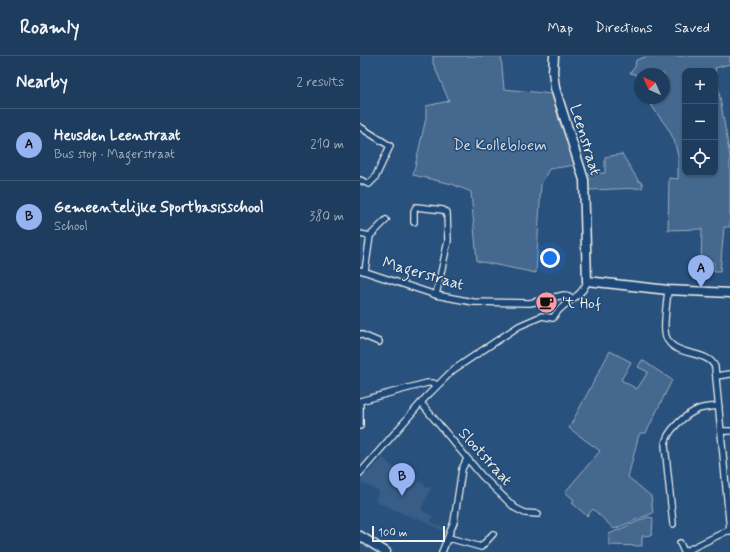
<!DOCTYPE html>
<html lang="en">
<head>
<meta charset="utf-8">
<style>
	:root { --surface:#1e3d5e; --page:#2b4867; --text:#f1f3f6; --muted:#a1aebc; --line:#3c5673; --accent:#95b2f1 }
	body { margin:0; font-family:Mynerve,sans-serif; background:var(--page); color:var(--text) }
	.controls { position:absolute; right:12px; top:12px; display:grid; overflow:hidden; border-radius:8px; box-shadow:0 1px 3px #0004 }
	.controls button { width:36px; height:36px; display:grid; place-items:center; padding:0; border:0; border-bottom:1px solid var(--line); background:var(--surface); color:var(--text); font:20px sans-serif }
	.compass { position:absolute; left:274px; top:12px; width:36px; height:36px; border-radius:50%; background:var(--surface); box-shadow:0 1px 3px #0004; rotate:315deg }
	.scale { position:absolute; left:12px; bottom:10px; width:73px; box-sizing:border-box; padding-left:4px; border:2px solid #f4f1e8; border-top:0; font-size:11px; line-height:14px; white-space:nowrap; color:#f4f1e8; -webkit-text-stroke:3px #1f4a7a; paint-order:stroke }
	.you { position:absolute; left:190px; top:202px; width:14px; height:14px; margin:-10px; border:3px solid #fff; border-radius:50%; background:#1a73e8; box-shadow:0 0 0 6px #1a73e833 }
	.badge { display:grid; place-items:center; width:26px; height:26px; border-radius:50%; background:var(--accent); color:#111; font-size:13px; font-weight:700 }
	.pin { position:absolute; translate:-50% -33px; filter:drop-shadow(0 1px 2px #0008) }
	.pin::after { content:''; position:absolute; top:21px; width:14px; height:12px; background:inherit; clip-path:polygon(0 0,100% 0,50% 100%) }
	.list { margin:0; padding:0; list-style:none }
	h2 { display:flex; justify-content:space-between; align-items:center; height:52px; margin:0; padding:0 16px; font-size:17px }
	h2 small { font-size:13px; font-weight:400; color:var(--muted) }
	.list li { display:grid; grid-template-columns:26px 1fr auto; gap:12px; align-items:center; box-sizing:border-box; height:72px; padding:0 16px; border-top:1px solid var(--line) }
	.list b { display:block; font-size:15px; white-space:nowrap }
	.list p { margin:0; font-size:13px; white-space:nowrap; color:var(--muted) }
	.list em { font-size:13px; font-style:normal; color:var(--muted) }
	.icon { flex:none; width:22px; height:22px; fill:none; stroke:currentColor; stroke-width:2; stroke-linecap:round; stroke-linejoin:round }
	.map { position:relative; flex:none; width:370px; height:496px; overflow:hidden }
	header { display:flex; align-items:center; gap:24px; box-sizing:border-box; height:56px; padding:0 20px; background:var(--surface); border-bottom:1px solid var(--line) }
	header strong { font-size:19px }
	nav { display:flex; gap:22px; margin-inline-start:auto; font-size:14px }
	main { display:flex }
	aside { flex:1; background:var(--surface) }
	.map>svg:first-child { display:block }
</style>
</head>
<body>
<header>
<strong>Roamly</strong>
<nav><a>Map</a><a>Directions</a><a>Saved</a></nav>
</header>
<main>
<aside>
<h2>Nearby<small>2 results</small></h2>
<ul class="list">
<li><span class="badge">A</span><div><b>Heusden Leenstraat</b><p>Bus stop · Magerstraat</p></div><em>210 m</em></li>
<li><span class="badge">B</span><div><b>Gemeentelijke Sportbasisschool</b><p>School</p></div><em>380 m</em></li>
</ul>
</aside>
<div class="map">
<svg width="370" height="496" viewBox="0 0 370 496">
	<rect width="100%" height="100%" fill="#28517e"/>
	<filter id="ink" filterUnits="userSpaceOnUse"><feTurbulence type="fractalNoise" baseFrequency=".025" numOctaves="2"/><feDisplacementMap in="SourceGraphic" scale="8" xChannelSelector="R" yChannelSelector="G"/><feConvolveMatrix kernelMatrix="1 2 1 2 8 2 1 2 1" color-interpolation-filters="sRGB"/></filter>
	<g filter="url(#ink)">
		<!-- built -->
		<path fill="#375d86" d="M23,402L37,415L45,419L48,414L59,419L58,425L65,428L64,431L71,432L61,454L73,460L71,466L88,474L87,477L56,461L55,463L15,445L19,435L0,426V424Z"/>
		<!-- green -->
		<path fill="#45688e" stroke="#9cacbb" fill-rule="evenodd" d="M73,0H141L144,33L192,38L199,64L216,109L189,113L181,128L176,217L117,205L111,136L92,128L53,119L66,62V50L89,45L73,7Z
			M288,0H370V8L355,12L370,101V171H364L360,216H354V206H341L342,173L308,174L309,122L318,123V100L314,84L309,74L286,42H304V18H280V25L275,18L270,17L275,11L276,4ZM325,15H355V117H325Z
			M262,98L278,124L283,128L282,132L229,134L226,118L245,117V101Z
			M250,295L271,306L261,324L277,333L288,316L278,311L282,304L312,324L286,377H280L278,382L268,421L291,440L293,457L254,473L233,453L227,460L212,447L214,444L205,436L240,395L209,372Z
			M288,461L293,462L292,479L282,480V490L249,489V478Z"/>
		<g fill="none" stroke-linecap="round" stroke-linejoin="round">
			<defs>
				<path id="street" d="M0,71L30,90L15,122L9,128L0,124
					M54,166V155L56,151L83,154L87,157L88,185L76,239
					M0,178L10,180
					M0,214L76,239L113,246L170,247L204,239L213,243
					M5,215L10,180L26,164
					M308,234C307,247 304,262 305,275C307,303 348,292 355,311L370,475
					M0,278L19,286
					M357,320L370,318
					M0,345L67,327H73L77,329
					M61,347L122,420L155,452L165,457L178,458
					M0,349V370
					M361,375H370
					M0,417L66,341L93,314L159,270L182,260L193,262C201,246 223,242 227,225
					M313,468L305,389C306,375 326,358 339,353C345,351 352,351 359,350
					M89,482L121,491L133,478
					M320,487L324,496
					M82,496L94,466L102,413L107,403
					M324,496L369,474"/>
				<path id="secondary" d="M194,0L193,16L195,32L224,124L227,225L308,234L370,237
					M0,480L26,496"/>
			</defs>
			<!-- street casing -->
			<use href="#street" stroke="#f4f1e8" stroke-width="8"/>
			<!-- secondary casing -->
			<use href="#secondary" stroke="#f4f1e8" stroke-width="11"/>
			<!-- street -->
			<use href="#street" stroke="#1f4a7a" stroke-width="5.5"/>
			<!-- secondary -->
			<use href="#secondary" stroke="#1f4a7a" stroke-width="8"/>
		</g>
	</g>
	<!-- icons -->
	<defs>
		<symbol id="cafe-disc" viewBox="-11 -11 22 22"><circle r="9.5" fill="#ff9aa2" stroke="#1f4a7a"/><path d="M-5.5-4.5H6V0H3Q3 3.5 0 3.5H-2.5Q-5.5 3.5-5.5 0ZM3-3.2v2h1.7v-2ZM-6 4.5H4V6H-6Z" fill="#111"/></symbol>
	</defs>
	<g fill-rule="evenodd">
		<use href="#cafe-disc" x="174" y="234" width="25" height="25"/>
	</g>
	<g text-anchor="middle" dominant-baseline="central" stroke-width="3" stroke-linejoin="round" paint-order="stroke">
		<!-- street labels -->
		<g font-size="16" fill="#f4f1e8" stroke="#1f4a7a">
			<text transform="translate(225 84) rotate(73)">Leenstraat</text>
			<text transform="translate(63 218) rotate(16)">Magerstraat</text>
			<text transform="translate(125 401) rotate(48)">Slootstraat</text>
		</g>
		<!-- park labels -->
		<g font-size="16" fill="#dadcda" stroke="#1f4a7a">
			<text x="140" y="89">De Kollebloem</text>
		</g>
		<!-- poi labels -->
		<g font-size="16" fill="#f4f1e8" stroke="#1f4a7a" text-anchor="start">
			<text x="202" y="247">'t Hof</text>
		</g>
	</g>
</svg>
<div class="controls">
<button>+</button>
<button>−</button>
<button><svg class="icon" aria-label="locate" viewBox="0 0 24 24"><circle cx="12" cy="12" r="6"/><path d="M12 2v4M12 18v4M2 12h4M18 12h4"/></svg></button>
</div>
<svg class="compass" viewBox="-18 -18 36 36"><path d="M0-13l5 13h-10z" fill="#e53935"/><path d="M0 13l5-13h-10z" fill="#a1aebc"/></svg>
<div class="scale">100 m</div>
<div class="you"></div>
<div class="pin badge" style="left:341px;top:232px">A</div>
<div class="pin badge" style="left:42px;top:440px">B</div>
</div>
</main>
</body>
</html>
